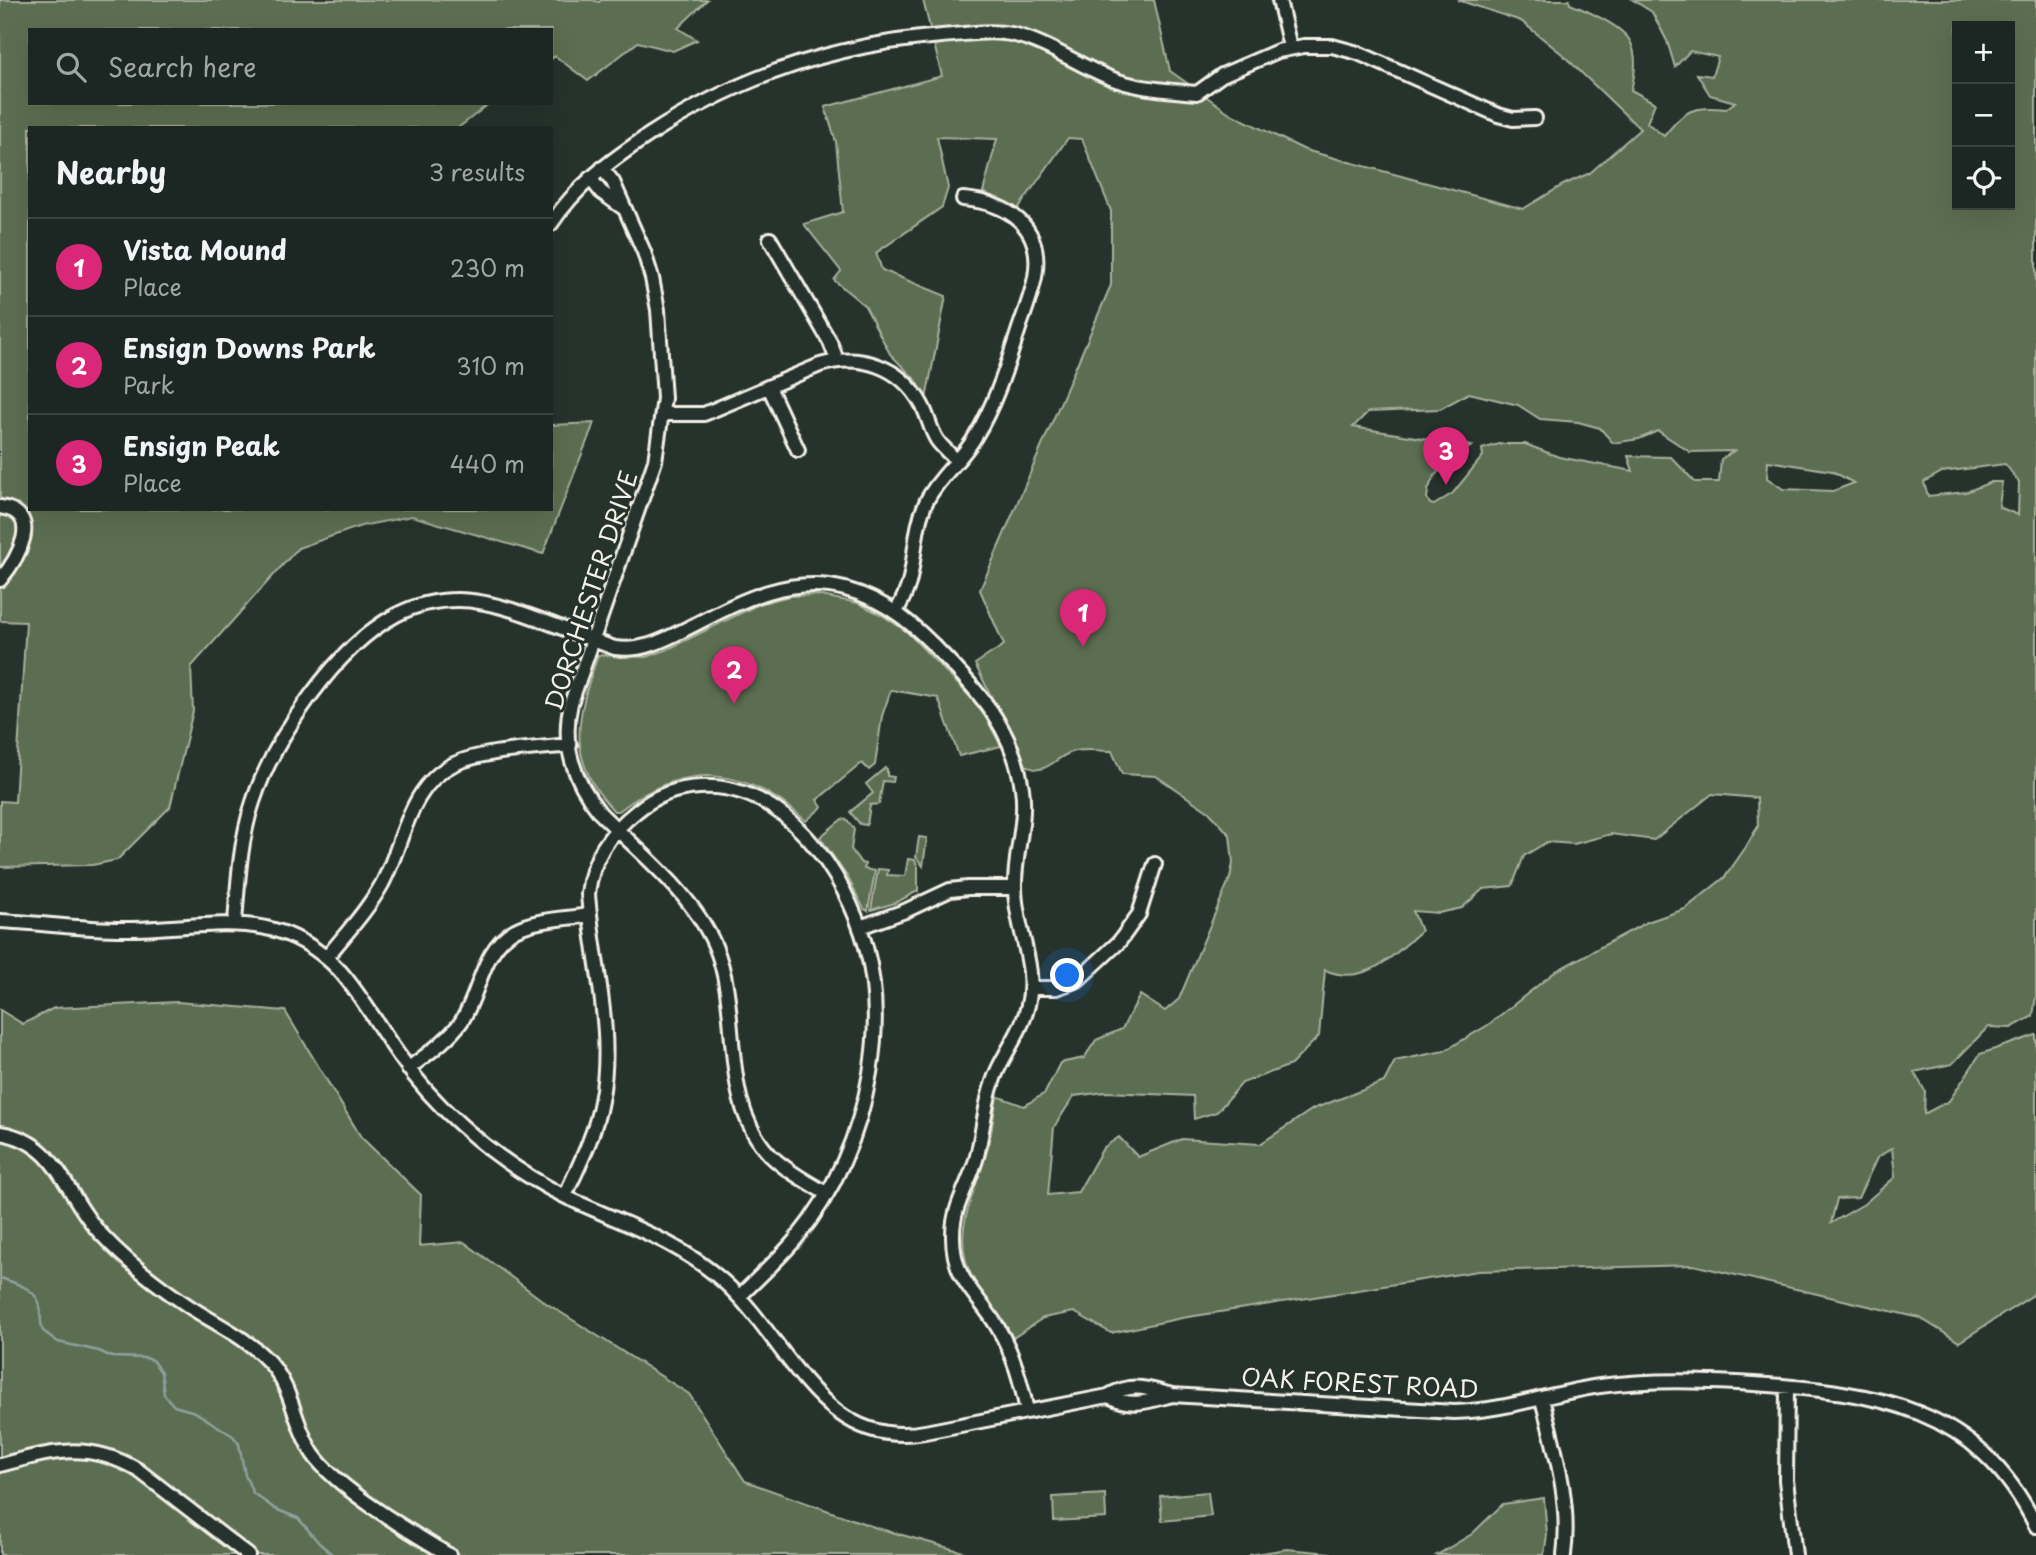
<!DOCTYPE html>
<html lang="en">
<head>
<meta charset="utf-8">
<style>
	:root { --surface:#1c2622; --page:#29322f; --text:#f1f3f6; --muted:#a0a5a5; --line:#3a4340; --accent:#db2777 }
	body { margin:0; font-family:"Playpen Sans",sans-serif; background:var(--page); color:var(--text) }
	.controls { position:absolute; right:21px; top:21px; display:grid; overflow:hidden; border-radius:0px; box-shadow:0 7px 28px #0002 }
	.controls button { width:63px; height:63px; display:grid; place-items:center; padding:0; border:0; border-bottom:2px solid var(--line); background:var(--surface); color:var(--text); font:35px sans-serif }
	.you { position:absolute; left:1068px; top:976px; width:24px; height:24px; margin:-18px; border:5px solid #fff; border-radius:50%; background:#1a73e8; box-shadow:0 0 0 10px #1a73e833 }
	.badge { display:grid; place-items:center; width:46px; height:46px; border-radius:50%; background:var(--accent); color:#fff; font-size:23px; font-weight:700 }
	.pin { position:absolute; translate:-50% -58px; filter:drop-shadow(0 2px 4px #0008) }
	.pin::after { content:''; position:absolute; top:37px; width:24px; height:21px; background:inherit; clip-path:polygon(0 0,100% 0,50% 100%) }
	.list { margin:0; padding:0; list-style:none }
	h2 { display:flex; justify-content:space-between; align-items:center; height:91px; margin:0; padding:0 28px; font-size:30px }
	h2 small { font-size:23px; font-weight:400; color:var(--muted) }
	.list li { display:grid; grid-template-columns:46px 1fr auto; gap:21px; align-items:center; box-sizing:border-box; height:98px; padding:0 28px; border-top:2px solid var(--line) }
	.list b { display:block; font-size:26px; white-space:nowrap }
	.list p { margin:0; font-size:23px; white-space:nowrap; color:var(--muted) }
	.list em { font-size:23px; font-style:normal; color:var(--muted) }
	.icon { flex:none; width:38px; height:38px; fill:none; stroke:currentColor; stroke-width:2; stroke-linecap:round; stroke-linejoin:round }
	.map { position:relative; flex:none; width:2036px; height:1555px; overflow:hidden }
	.search { position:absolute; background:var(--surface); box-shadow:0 7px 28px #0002; left:28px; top:28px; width:525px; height:77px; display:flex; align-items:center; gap:18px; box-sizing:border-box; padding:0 24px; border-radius:0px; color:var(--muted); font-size:26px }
	.panel { position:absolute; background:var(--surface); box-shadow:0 7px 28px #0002; left:28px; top:126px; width:525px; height:385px; border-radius:0px }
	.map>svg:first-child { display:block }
</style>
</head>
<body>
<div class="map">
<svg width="2036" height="1555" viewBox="0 0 2036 1555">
	<rect width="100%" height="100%" fill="#26332d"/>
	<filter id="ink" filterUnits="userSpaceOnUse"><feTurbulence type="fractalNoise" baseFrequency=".0143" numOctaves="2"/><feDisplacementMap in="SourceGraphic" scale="14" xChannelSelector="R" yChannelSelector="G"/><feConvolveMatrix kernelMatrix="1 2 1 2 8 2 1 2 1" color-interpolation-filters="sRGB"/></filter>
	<g filter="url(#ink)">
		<!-- green -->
		<path fill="#5b6e51" stroke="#a8b09c" stroke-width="2" fill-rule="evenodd" d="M0,0H592L599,2L601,0H707L678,28L697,40L673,51L638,42L588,81L555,56L551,59V30H30V103H490L458,128H30V509H551V425L594,423L543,554L412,516L361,526L298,548L191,667L193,711L170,807L117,860L92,865L0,867V801L15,802L26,622L0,621Z
			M923,0H1154L1170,71L1231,114L1305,150L1523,209L1563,185L1590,173L1640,129L1562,54L1521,21L1458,0H1569L1570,4C1586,10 1622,26 1630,41C1638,56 1635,75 1631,90L1655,103L1647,123L1664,136C1686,109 1692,106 1726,109L1735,102L1710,95L1697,74L1712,76L1718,57L1690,51L1675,67L1667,41L1652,12L1633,0H2036V996L2033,1016L2011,1028L1988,1027L1952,1064L1914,1072L1925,1091L1924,1114L1949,1101L1980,1054L2036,1035V1287L2033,1295L1959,1342L1920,1318L1693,1265L1478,1271L1182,1318L1111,1333L1074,1312L1043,1318L1013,1338C1002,1315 982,1298 971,1275C951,1232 974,1195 986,1155C992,1136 993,1115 997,1096L1024,1106L1045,1093L1060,1063L1084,1058L1096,1040L1122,1029L1140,995L1165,1011L1179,999L1230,878L1233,863L1230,835L1209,812L1156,776L1122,774L1112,751C1100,751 1083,748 1072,752C1055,757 1044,778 1026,765L975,664L1004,645L980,590L1111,285V211L1082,139L1068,138L1017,210L983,192L997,139L937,137L948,188L942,207L876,253L882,270L946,296L926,399L917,381L890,354L865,306L834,280L841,271L804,224L843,212L836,142L825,107L942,76ZM1957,26H2010V205H1957ZM1469,393L1518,405L1540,419L1578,422L1600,428L1613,443L1639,439L1658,431L1690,452L1734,451L1721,459L1719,482H1695L1671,457L1628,456L1633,471L1559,457L1525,444H1499L1482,449L1483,456L1453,493L1434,505L1430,504L1427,498C1428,473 1453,457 1472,446L1353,427L1368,412L1440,409ZM1768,461L1832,471L1854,483L1833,491L1783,489L1767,478ZM2005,464L2019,482L2018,515L1999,507L2002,482H1991L1966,492L1928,496L1924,482L1942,472ZM1712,794L1757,798L1758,826L1746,847L1725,877L1685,909L1647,922L1556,971L1488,1025L1444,1051L1395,1061L1384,1082L1313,1109L1260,1144L1182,1139L1138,1157L1119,1137L1103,1148L1078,1192L1048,1195L1054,1127L1074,1096L1106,1092L1193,1096L1194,1119L1217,1112L1242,1083L1291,1065L1319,1036L1325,970C1365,987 1393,956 1421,931L1413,911L1439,913L1462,908L1483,889L1512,886L1524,856L1547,842L1574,844L1611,834L1654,840ZM1892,1148L1895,1177L1864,1204L1831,1223L1837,1199L1858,1198L1877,1158Z
			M816,595L858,603L882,615L907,632L981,708L1001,746L959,756L938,698L891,690L882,716L875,765L869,770L862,763L817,800L822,807L806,821C745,766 685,760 619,811H614C564,759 577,716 598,655L646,657L666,650L759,604L789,596Z
			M885,768L887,769V776L894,777L893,782L883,781L879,804L870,805L867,825L860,824L850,812L873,793L866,784Z
			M842,819L847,820L854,829L851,849L861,863L865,864L864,869L875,871L868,911L864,909L848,878L820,837Z
			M919,837L927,838L923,866L916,857Z
			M908,859L915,860L918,867V891L895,903L871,910L878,869L888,870L887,875L905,876Z
			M177,1002L285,1011L361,1137L421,1195L419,1246L464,1242L546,1303L689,1394L745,1481L877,1528L974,1555H0V1010L23,1024L54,1008Z
			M1208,1492L1211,1516L1162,1521L1160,1496Z
			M1105,1494L1106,1518L1054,1521L1053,1497Z
			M1544,1498L1547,1535L1544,1555H1437L1472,1534L1503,1504Z
			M1287,1549L1330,1553L1333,1555H1249Z"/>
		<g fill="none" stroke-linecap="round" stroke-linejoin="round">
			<!-- stream -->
			<path stroke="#8da19e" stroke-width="2.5" d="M0,1278C15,1283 39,1289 40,1308C41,1317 40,1323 43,1331L58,1342L99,1351L112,1357L146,1358L152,1360L161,1372L164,1394L174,1406L195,1412L233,1436L239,1444L245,1475L253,1493L275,1509L298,1518L319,1543L333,1555"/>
			<defs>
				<path id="minor" d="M1279,0L1290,47
					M602,168L613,182L644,252L652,278L658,310L664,398L655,461L571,703C561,745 574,780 600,813C639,852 693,894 715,946C743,1012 717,1099 770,1155C786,1171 808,1182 827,1194
					M590,178L601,192L622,207
					M551,224C576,186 611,160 649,135C738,77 835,44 942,36C965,34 989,30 1011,34C1045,41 1076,64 1108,77C1136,89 1167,90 1197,93L1222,75L1278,51L1304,46H1332L1358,53L1498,115L1513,119L1535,118
					M770,239L830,342L837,360
					M769,387L798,450
					M663,414H704L820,365C860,353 901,366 922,405C928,416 930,429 937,440C942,447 950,454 956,460
					M0,507C45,513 17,560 0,580
					M896,612C901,603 906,593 909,583C916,555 914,527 927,500C940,475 962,460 975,437C994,406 1005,372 1016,338C1022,318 1031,298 1035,277C1044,226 1008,203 963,199
					M0,921C41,923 82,929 123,929C206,930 275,902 340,971C362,996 378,1026 398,1054C416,1080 437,1104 461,1125C493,1154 528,1178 566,1197C623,1224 676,1239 724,1282C788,1339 821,1451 925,1432L1108,1396C1132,1382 1146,1388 1172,1395L1454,1412C1505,1411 1551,1393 1600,1386C1652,1379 1702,1381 1754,1384C1875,1392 1978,1406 2036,1526
					M235,923C238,882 240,841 253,802C274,738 336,647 396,615C415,605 436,600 458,600C505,600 569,633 615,648C643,652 664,640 688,628C737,603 788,574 845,589C887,600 917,627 946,658C983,696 1014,733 1022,788C1027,823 1014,854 1015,888C1015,928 1038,965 1028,1005C1023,1028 1008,1048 998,1069C985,1097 984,1127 977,1156C970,1183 953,1205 953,1234C952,1281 978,1293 998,1328C1014,1355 1021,1382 1027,1411
					M860,927L905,911L950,890L968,888H1014
					M327,957C346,933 367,911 382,884C404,843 408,786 454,764C484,750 537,749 570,745
					M1031,988H1056L1078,980L1119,942L1139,914L1155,864
					M408,1069C427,1054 447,1041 461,1022C481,992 481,949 515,930C537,919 565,919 589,915
					M0,1133C60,1142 65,1197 101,1234C126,1261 157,1285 187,1305C215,1324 247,1337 270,1363C293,1389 294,1425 313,1454C336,1488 412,1533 449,1555
					M565,1196C579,1165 595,1135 601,1101C615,1033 593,963 588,894C592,858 609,833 637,811C655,796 677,788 700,787C785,782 846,874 866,947C877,988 877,1031 870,1073C860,1133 835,1192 795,1240C778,1260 758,1278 740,1296
					M1787,1387L1786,1480L1795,1555
					M1108,1396C1132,1408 1147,1402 1172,1395
					M1542,1399C1555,1451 1571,1501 1564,1555
					M0,1465C52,1451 89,1441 138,1470L248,1555"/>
			</defs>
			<!-- minor casing -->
			<use href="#minor" stroke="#f4f1e8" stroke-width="18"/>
			<!-- minor -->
			<use href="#minor" stroke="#26332d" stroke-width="12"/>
		</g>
	</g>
	<g text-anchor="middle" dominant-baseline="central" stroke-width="6" stroke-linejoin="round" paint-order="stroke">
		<!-- street labels -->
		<g font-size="24" fill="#f4f1e8" stroke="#26332d">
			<text transform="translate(590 590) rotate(-72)">DORCHESTER DRIVE</text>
			<text transform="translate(1360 1382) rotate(3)">OAK FOREST ROAD</text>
		</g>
	</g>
</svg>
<div class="controls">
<button>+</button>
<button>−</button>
<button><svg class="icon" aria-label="locate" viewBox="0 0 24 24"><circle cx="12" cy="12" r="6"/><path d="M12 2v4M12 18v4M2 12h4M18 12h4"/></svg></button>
</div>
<div class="you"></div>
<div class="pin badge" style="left:1083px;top:647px">1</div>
<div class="pin badge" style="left:734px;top:704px">2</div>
<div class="pin badge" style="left:1446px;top:485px">3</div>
<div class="search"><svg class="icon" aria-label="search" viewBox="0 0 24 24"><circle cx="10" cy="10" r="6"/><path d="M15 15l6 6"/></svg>Search here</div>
<section class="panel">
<h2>Nearby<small>3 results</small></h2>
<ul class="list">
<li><span class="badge">1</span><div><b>Vista Mound</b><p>Place</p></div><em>230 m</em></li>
<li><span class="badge">2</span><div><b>Ensign Downs Park</b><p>Park</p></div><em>310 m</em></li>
<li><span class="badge">3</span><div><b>Ensign Peak</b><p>Place</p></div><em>440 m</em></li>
</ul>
</section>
</div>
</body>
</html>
